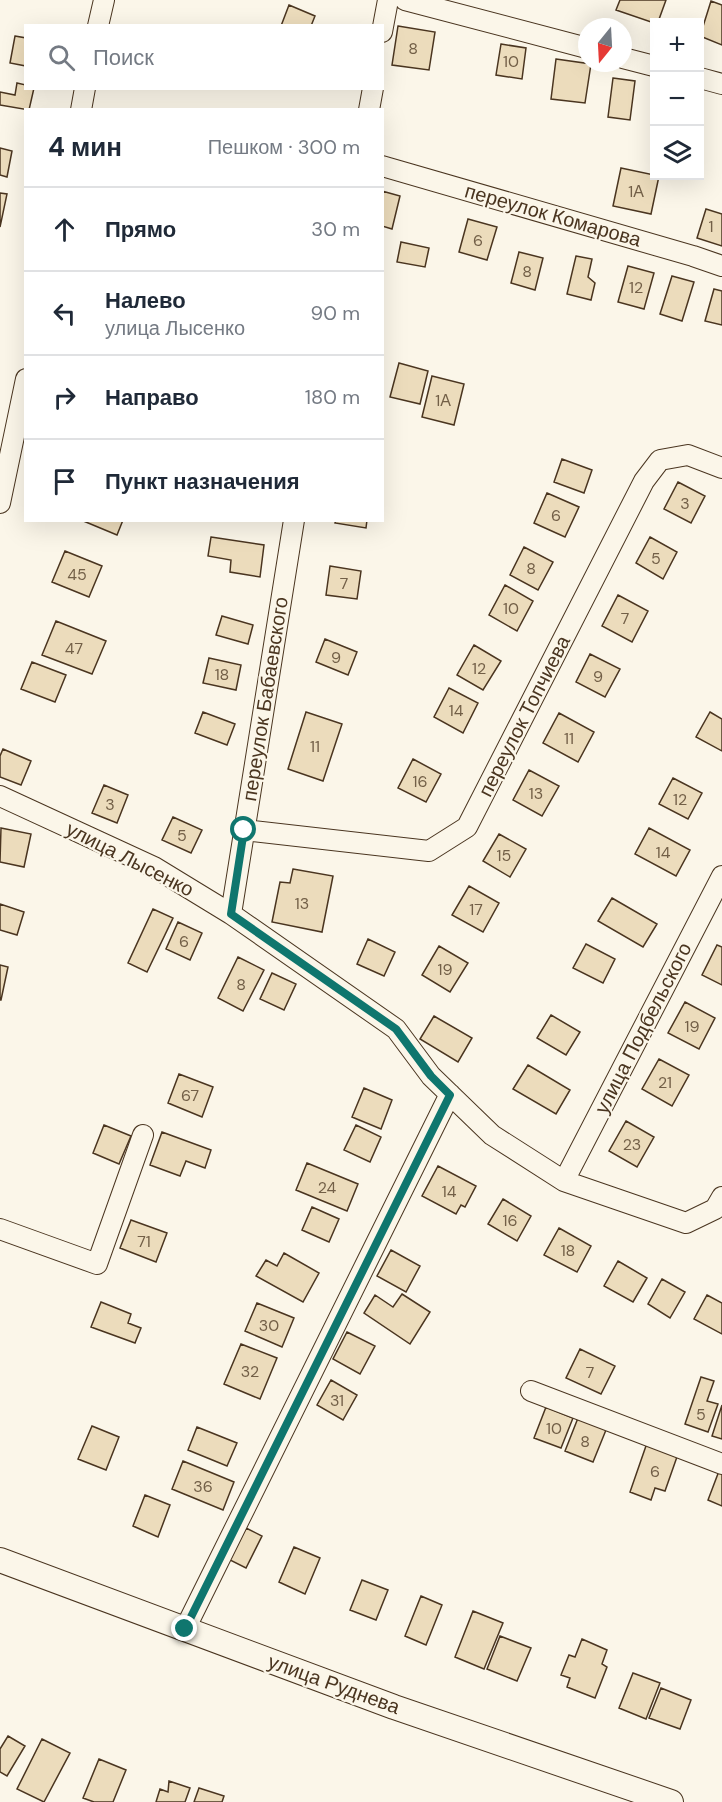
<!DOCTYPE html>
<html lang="ru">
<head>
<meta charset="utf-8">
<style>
	:root { --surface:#fff; --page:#f2f2f3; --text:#1f2937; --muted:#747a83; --line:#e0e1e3 }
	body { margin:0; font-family:"DM Sans",sans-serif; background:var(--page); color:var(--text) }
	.controls { position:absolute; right:18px; top:18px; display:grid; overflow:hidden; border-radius:0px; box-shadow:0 6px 24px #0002 }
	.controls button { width:54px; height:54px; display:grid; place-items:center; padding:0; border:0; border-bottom:2px solid var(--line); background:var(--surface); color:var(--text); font:30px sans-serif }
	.compass { position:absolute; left:578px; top:18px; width:54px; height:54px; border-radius:50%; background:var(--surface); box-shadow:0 6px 24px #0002; rotate:198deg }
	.stop { position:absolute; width:18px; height:18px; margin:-14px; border:4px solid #0f766e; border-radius:50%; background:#fff }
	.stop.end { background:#0f766e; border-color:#fff; box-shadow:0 2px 6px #0008 }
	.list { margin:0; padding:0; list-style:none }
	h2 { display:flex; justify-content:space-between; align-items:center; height:78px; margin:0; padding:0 24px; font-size:26px }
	h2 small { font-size:20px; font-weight:400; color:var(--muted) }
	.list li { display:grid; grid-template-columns:39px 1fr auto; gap:18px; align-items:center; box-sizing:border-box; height:84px; padding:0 24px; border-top:2px solid var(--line) }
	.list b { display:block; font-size:22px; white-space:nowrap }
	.list p { margin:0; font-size:20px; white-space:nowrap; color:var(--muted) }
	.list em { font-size:20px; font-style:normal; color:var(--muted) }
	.icon { flex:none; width:33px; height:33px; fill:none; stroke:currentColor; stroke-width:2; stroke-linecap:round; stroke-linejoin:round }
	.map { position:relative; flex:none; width:722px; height:1802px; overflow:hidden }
	.search { position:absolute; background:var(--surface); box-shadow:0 6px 24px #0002; left:24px; top:24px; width:360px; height:66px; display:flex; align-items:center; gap:15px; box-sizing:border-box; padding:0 21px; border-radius:0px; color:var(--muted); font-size:22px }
	.panel { position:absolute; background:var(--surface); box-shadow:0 6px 24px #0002; left:24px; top:108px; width:360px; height:414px; border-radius:0px }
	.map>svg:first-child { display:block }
</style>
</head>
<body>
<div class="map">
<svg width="722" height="1802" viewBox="0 0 722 1802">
	<rect width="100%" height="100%" fill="#fbf6e9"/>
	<!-- building -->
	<path fill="#ecdcbc" stroke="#4a3520" stroke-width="1.5" d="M620,0H666L658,22L654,23L616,10Z
		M711,1L722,5V45L700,36Z
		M289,5L315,16L311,26H281Z
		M398,26L435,32L429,70L392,65Z
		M15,36L26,38V66L10,63Z
		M501,44L526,48L522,79L496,75Z
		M556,59L591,64L585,103L551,99Z
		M613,78L635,81L630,120L608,117Z
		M17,83L26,85V88H34L29,110L0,105V92L15,95Z
		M0,148L12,151L7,177L0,175Z
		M621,168L659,176L651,214L613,206Z
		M382,191L400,196L392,229L382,226Z
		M0,193L7,194L0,227Z
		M706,209L722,214V246L697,238Z
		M468,219L497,227L487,260L459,252Z
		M401,242L429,248L425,267L397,262Z
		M519,252L543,258L535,290L511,283Z
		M576,256L592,259L588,277L595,283L591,300L567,294Z
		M628,266L654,273L644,309L618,302Z
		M672,276L694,282L682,321L660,314Z
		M714,289L722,291V325L705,321Z
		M399,363L428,371L420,404L390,397Z
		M432,376L464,384L454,425L422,417Z
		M562,459L592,470L584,493L554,482Z
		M678,482L705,496L691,523L664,509Z
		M547,493L579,507L565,537L534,523Z
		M81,520H123L117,535Z
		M336,520H367L366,528L335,523Z
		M211,537L264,545L260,577L230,572L231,560L208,556Z
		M650,537L677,552L663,579L636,563Z
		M524,547L553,562L538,590L510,575Z
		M65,551L102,566L89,597L52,582Z
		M330,566L361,571L357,599L326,595Z
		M505,585L533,601L517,631L489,615Z
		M618,595L648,611L632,642L602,626Z
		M222,616L253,625L248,644L216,635Z
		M56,621L106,641L92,674L42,655Z
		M325,639L357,652L348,675L316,662Z
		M474,645L501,661L483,690L457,675Z
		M590,654L620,669L605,697L576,682Z
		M209,658L241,665L236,690L203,683Z
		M32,662L66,675L55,702L21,689Z
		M449,688L478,703L463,733L434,717Z
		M203,712L235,724L227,745L195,733Z
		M306,712L342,724L323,781L288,769Z
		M710,712L722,719V751L696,737Z
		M559,713L594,732L578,762L543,743Z
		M3,749L31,761L21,785L0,777V756Z
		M413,759L441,774L426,802L398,788Z
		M529,770L559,786L542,816L513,800Z
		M673,778L702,793L688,819L659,804Z
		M104,785L128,795L117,823L92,813Z
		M173,817L202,830L191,853L162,840Z
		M1,828L31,834L24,867L0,862Z
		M649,828L690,850L676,876L635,854Z
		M499,834L526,849L510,877L483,861Z
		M293,869L333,876L322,932L272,922L280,882L290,883Z
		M469,886L499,903L483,932L452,915Z
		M612,898L657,924L643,947L598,921Z
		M0,904L24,912L17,935L0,930Z
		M153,909L173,918L147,972L128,963Z
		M178,922L202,933L190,960L166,949Z
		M368,939L395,952L384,976L357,964Z
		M586,944L615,959L603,983L573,968Z
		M717,945L722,947V985L702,975Z
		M439,946L468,963L450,992L422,975Z
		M238,957L264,970L243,1011L218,998Z
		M0,965L8,967L1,1000H0Z
		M272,973L296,984L284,1010L260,999Z
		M685,1002L715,1018L699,1049L668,1033Z
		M551,1015L580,1032L566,1055L537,1038Z
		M434,1016L472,1038L458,1062L420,1039Z
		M659,1059L689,1075L672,1106L642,1089Z
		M528,1065L570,1090L556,1114L513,1089Z
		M179,1074L213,1087L202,1117L168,1103Z
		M364,1088L392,1100L381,1129L352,1117Z
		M626,1121L654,1137L637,1167L609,1151Z
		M104,1125L131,1136L119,1164L93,1153Z
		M356,1125L381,1137L370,1162L344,1150Z
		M162,1132L211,1150L205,1168L186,1161L180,1176L150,1165Z
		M307,1163L358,1184L347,1211L296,1190Z
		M438,1166L476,1186L465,1207L461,1205L456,1214L422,1196Z
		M503,1199L531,1216L517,1241L488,1224Z
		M312,1207L339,1219L329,1242L302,1230Z
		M131,1220L167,1233L156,1262L120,1248Z
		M559,1228L591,1246L577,1272L544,1255Z
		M391,1250L420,1266L406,1292L377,1276Z
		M284,1253L319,1273L303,1302L256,1276L266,1260L277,1266Z
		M618,1261L647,1278L633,1302L604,1286Z
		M662,1279L685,1292L670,1318L648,1304Z
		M402,1294L430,1312L410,1344L364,1313L375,1295L393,1307Z
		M707,1295L722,1303V1334L694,1319Z
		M101,1302L131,1314L128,1323L141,1328L135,1343L91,1327Z
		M257,1303L294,1318L282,1347L245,1331Z
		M347,1332L375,1346L360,1374L333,1359Z
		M241,1344L277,1358L260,1399L224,1384Z
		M580,1349L615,1366L601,1394L566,1378Z
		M701,1377L714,1381L707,1401L718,1404L708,1432L685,1424Z
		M331,1380L357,1395L343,1420L317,1405Z
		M722,1405V1439L712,1436Z
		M546,1407L573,1418L561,1448L534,1438Z
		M578,1418L606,1430L593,1462L565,1451Z
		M92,1426L119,1437L106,1470L78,1459Z
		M197,1427L237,1443L227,1466L188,1450Z
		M647,1443L678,1454L665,1491L655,1488L651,1500L630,1492Z
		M183,1461L234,1482L223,1510L172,1489Z
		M719,1471L722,1472V1506L708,1500Z
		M145,1495L170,1505L158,1537L133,1526Z
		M246,1528L262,1536L246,1568L230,1560Z
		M294,1547L320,1558L305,1594L279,1582Z
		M362,1580L388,1590L376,1620L350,1610Z
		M421,1596L442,1605L426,1645L405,1636Z
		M473,1611L503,1623L484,1669L455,1657Z
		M500,1636L531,1648L517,1681L487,1669Z
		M582,1639L607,1650L602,1664L607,1667L595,1698L567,1687L570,1678L561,1675L569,1655L575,1657Z
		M633,1673L660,1683L646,1719L619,1708Z
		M661,1688L691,1700L680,1729L649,1718Z
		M8,1736L25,1746L7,1776L0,1772V1749Z
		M42,1739L70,1753L44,1802L17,1789Z
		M99,1759L126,1770L113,1802H94L83,1798Z
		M169,1781L190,1788L185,1802H156L160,1789L168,1792Z
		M199,1788L224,1796L222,1802H194Z"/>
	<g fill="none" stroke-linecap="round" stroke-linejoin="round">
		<defs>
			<path id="minor" d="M405,0L587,48
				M98,26L104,0
				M382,32L388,0
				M623,58L654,66
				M700,78L722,84
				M81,110L85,88
				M369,110L373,88
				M382,166L693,256L722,266
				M0,503L26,379
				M0,796L154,867L231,914L396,1029L431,1076L492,1135L564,1181L686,1223L715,1209L722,1197
				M244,830L429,851L467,827L644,481L660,460L688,455L722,468
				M231,914L294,520
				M564,1181L722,876
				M0,1229L97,1264L143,1135
				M531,1391L722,1464
				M185,1629L450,1094"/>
			<path id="tertiary" d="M0,1560L394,1707L671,1802"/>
		</defs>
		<!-- minor casing -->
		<use href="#minor" stroke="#4a3520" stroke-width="22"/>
		<!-- tertiary casing -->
		<use href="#tertiary" stroke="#4a3520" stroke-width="26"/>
		<!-- minor -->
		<use href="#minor" stroke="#fbf6e9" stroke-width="20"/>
		<!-- tertiary -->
		<use href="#tertiary" stroke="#fbf6e9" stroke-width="24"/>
	</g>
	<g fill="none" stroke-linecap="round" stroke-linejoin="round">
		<!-- route -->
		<path stroke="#0f766e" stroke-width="8" d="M185,1629L450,1095L431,1076L396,1029L231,914L244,830"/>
	</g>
	<g text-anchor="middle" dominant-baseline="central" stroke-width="4.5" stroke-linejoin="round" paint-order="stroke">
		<!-- number labels -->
		<g font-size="16" fill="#725f47">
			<text x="413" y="48">8</text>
			<text x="511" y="61">10</text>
			<text x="636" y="191">1А</text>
			<text x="711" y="226">1</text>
			<text x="478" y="240">6</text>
			<text x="527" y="271">8</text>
			<text x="636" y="287">12</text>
			<text x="443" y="400">1А</text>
			<text x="685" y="503">3</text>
			<text x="556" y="515">6</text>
			<text x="656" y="558">5</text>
			<text x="531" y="568">8</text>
			<text x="77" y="574">45</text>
			<text x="344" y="583">7</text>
			<text x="511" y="608">10</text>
			<text x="625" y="618">7</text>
			<text x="74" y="648">47</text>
			<text x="336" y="657">9</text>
			<text x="479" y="668">12</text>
			<text x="222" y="674">18</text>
			<text x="598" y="676">9</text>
			<text x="456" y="710">14</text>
			<text x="569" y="738">11</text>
			<text x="315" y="746">11</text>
			<text x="420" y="781">16</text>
			<text x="536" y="793">13</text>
			<text x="680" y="799">12</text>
			<text x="110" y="804">3</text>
			<text x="182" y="835">5</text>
			<text x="663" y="852">14</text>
			<text x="504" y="855">15</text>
			<text x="302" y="903">13</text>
			<text x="476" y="909">17</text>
			<text x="184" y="941">6</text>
			<text x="445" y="969">19</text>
			<text x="241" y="984">8</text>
			<text x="692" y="1026">19</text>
			<text x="665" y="1082">21</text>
			<text x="190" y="1095">67</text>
			<text x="632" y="1144">23</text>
			<text x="327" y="1187">24</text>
			<text x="449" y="1191">14</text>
			<text x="510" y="1220">16</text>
			<text x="144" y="1241">71</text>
			<text x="568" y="1250">18</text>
			<text x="269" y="1325">30</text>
			<text x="250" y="1371">32</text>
			<text x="590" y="1372">7</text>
			<text x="337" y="1400">31</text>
			<text x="701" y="1414">5</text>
			<text x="554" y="1428">10</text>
			<text x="585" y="1441">8</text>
			<text x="655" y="1471">6</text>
			<text x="203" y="1486">36</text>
		</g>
		<!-- street labels -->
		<g font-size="20" fill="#4a3520" stroke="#fbf6e9">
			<text transform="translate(553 215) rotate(16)">переулок Комарова</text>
			<text transform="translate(265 699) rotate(-81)">переулок Бабаевского</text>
			<text transform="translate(524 716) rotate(-63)">переулок Топчиева</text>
			<text transform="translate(130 859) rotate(27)">улица Лысенко</text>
			<text transform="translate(643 1028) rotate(-63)">улица Подбельского</text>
			<text transform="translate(334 1684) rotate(20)">улица Руднева</text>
		</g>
	</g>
</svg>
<div class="controls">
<button>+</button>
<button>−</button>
<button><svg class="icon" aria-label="layers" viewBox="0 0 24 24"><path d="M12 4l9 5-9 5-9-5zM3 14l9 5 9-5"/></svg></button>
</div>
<svg class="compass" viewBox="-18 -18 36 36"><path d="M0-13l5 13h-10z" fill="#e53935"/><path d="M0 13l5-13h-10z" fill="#747a83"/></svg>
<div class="stop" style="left:244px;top:830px"></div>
<div class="stop end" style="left:185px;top:1629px"></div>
<div class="search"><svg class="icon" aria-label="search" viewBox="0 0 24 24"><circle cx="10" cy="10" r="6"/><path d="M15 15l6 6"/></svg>Поиск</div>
<section class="panel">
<h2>4 мин<small>Пешком · 300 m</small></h2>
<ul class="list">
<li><svg class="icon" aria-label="ahead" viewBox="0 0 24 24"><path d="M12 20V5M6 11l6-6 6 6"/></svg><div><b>Прямо</b></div><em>30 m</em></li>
<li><svg class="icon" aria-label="left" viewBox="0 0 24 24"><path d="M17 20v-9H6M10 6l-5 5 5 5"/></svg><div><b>Налево</b><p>улица Лысенко</p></div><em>90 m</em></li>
<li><svg class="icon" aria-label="right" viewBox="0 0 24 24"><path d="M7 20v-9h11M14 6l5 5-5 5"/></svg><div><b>Направо</b></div><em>180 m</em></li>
<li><svg class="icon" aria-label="arrive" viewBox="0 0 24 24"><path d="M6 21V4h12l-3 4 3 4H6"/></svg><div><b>Пункт назначения</b></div></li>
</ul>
</section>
</div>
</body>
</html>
